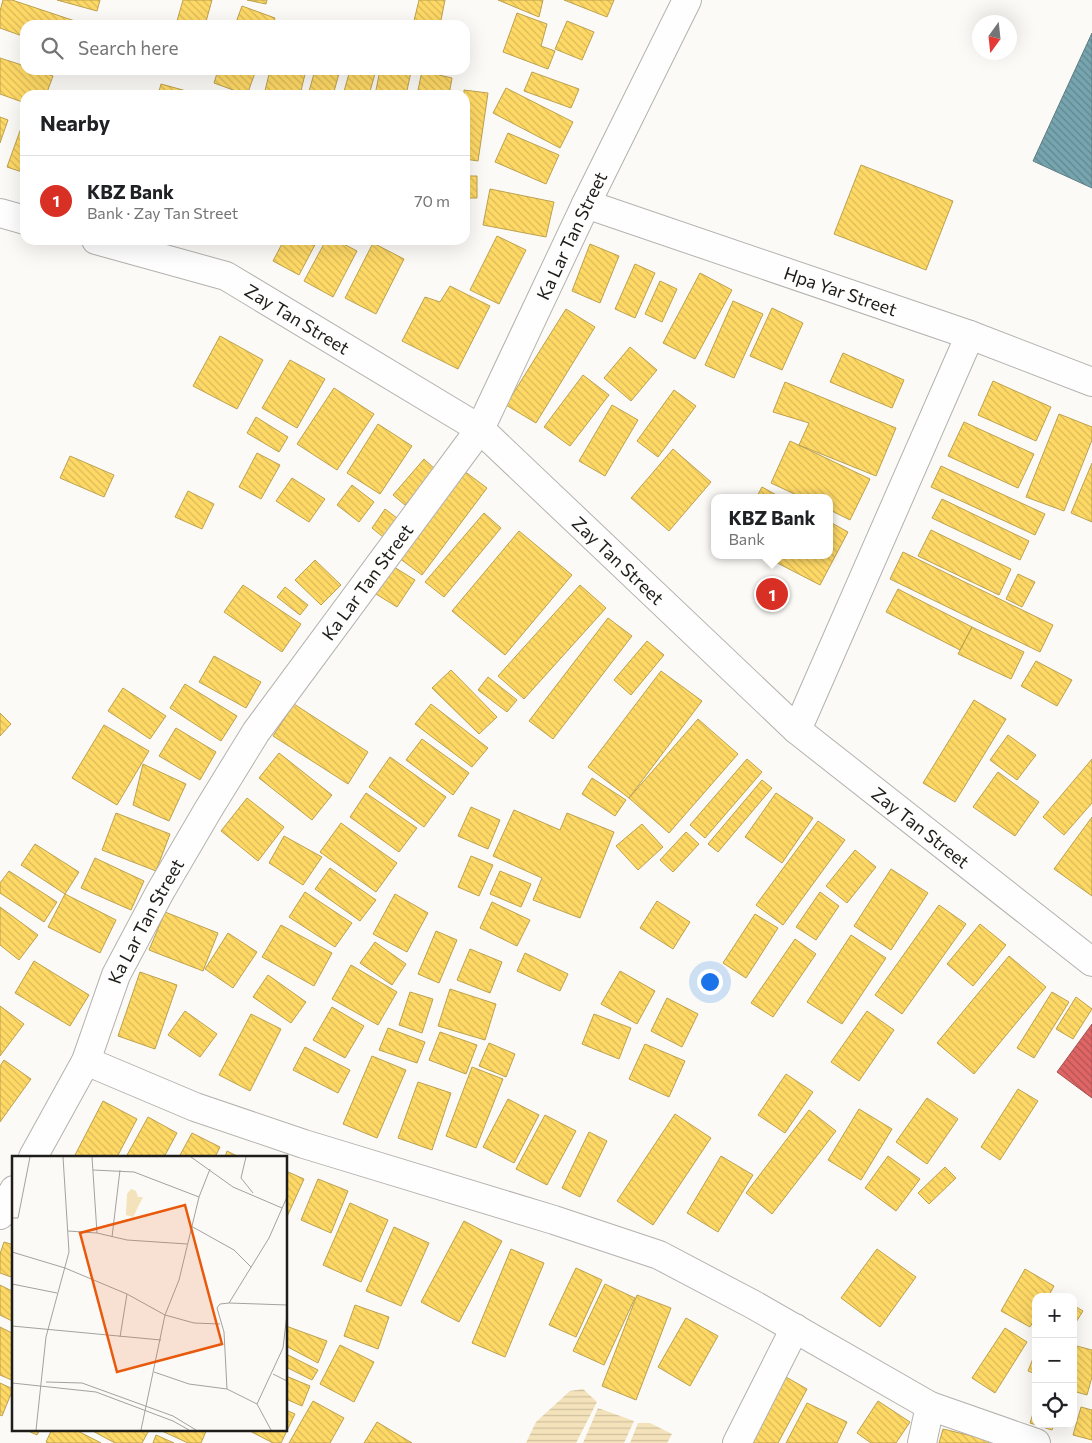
<!DOCTYPE html>
<html lang="en">
<head>
<meta charset="utf-8">
<style>
	:root { --surface:#fff; --page:#f2f2f2; --text:#202124; --muted:#757577; --line:#e0e0e0; --accent:#d93025 }
	body { margin:0; font-family:Commissioner,sans-serif; background:var(--page); color:var(--text) }
	.controls { position:absolute; right:15px; bottom:15px; display:grid; overflow:hidden; border-radius:10px; box-shadow:0 5px 20px #0002 }
	.controls button { width:45px; height:45px; display:grid; place-items:center; padding:0; border:0; border-bottom:1px solid var(--line); background:var(--surface); color:var(--text); font:25px sans-serif }
	.compass { position:absolute; left:972px; top:15px; width:45px; height:45px; border-radius:50%; background:var(--surface); box-shadow:0 5px 20px #0002; rotate:195deg }
	.you { position:absolute; left:709px; top:981px; width:18px; height:18px; margin:-12px; border:4px solid #fff; border-radius:50%; background:#1a73e8; box-shadow:0 0 0 8px #1a73e833 }
	.badge { display:grid; place-items:center; width:32px; height:32px; border-radius:50%; background:var(--accent); color:#fff; font-size:16px; font-weight:700 }
	.pin { position:absolute; translate:-50% -50%; border:2px solid #fff; box-shadow:0 1px 5px #0006 }
	.popup { position:absolute; left:711px; top:494px; width:122px; height:65px; box-sizing:border-box; display:grid; place-content:center; border-radius:10px; background:var(--surface); filter:drop-shadow(0 1px 4px #0005); font-size:16px; white-space:nowrap; color:var(--muted) }
	.popup b { font-size:19px; color:var(--text) }
	.popup::after { content:''; position:absolute; left:50%; top:100%; margin-left:-10px; border:10px solid transparent; border-top-color:var(--surface) }
	.list { margin:0; padding:0; list-style:none }
	h2 { display:flex; justify-content:space-between; align-items:center; height:65px; margin:0; padding:0 20px; font-size:21px }
	h2 small { font-size:16px; font-weight:400; color:var(--muted) }
	.list li { display:grid; grid-template-columns:32px 1fr auto; gap:15px; align-items:center; box-sizing:border-box; height:90px; padding:0 20px; border-top:1px solid var(--line) }
	.list b { display:block; font-size:19px; white-space:nowrap }
	.list p { margin:0; font-size:16px; white-space:nowrap; color:var(--muted) }
	.list em { font-size:16px; font-style:normal; color:var(--muted) }
	.icon { flex:none; width:28px; height:28px; fill:none; stroke:currentColor; stroke-width:2; stroke-linecap:round; stroke-linejoin:round }
	.map { position:relative; flex:none; width:1092px; height:1443px; overflow:hidden }
	.search { position:absolute; background:var(--surface); box-shadow:0 5px 20px #0002; left:20px; top:20px; width:450px; height:55px; display:flex; align-items:center; gap:12px; box-sizing:border-box; padding:0 18px; border-radius:15px; color:var(--muted); font-size:19px }
	.panel { position:absolute; background:var(--surface); box-shadow:0 5px 20px #0002; left:20px; top:90px; width:450px; height:155px; border-radius:15px }
	.map>svg:first-child { display:block }
</style>
</head>
<body>
<div class="map">
<svg width="1092" height="1443" viewBox="0 0 1092 1443">
	<defs>
		<pattern id="water-rules" width="6" height="5" patternUnits="userSpaceOnUse" patternTransform="scale(1.25)"><rect width="6" height="5" fill="#f3e2ba"/><path d="M0 2.5h6" fill="none" stroke="#d0c19f"/></pattern>
		<pattern id="homes-back-hatch" width="6" height="6" patternUnits="userSpaceOnUse" patternTransform="scale(1.25)"><rect width="6" height="6" fill="#ffd966"/><path d="M-1 5l2 2M0 0l6 6M5-1l2 2" fill="none" stroke="#daba58"/></pattern>
		<pattern id="shops-back-hatch" width="6" height="6" patternUnits="userSpaceOnUse" patternTransform="scale(1.25)"><rect width="6" height="6" fill="#e06666"/><path d="M-1 5l2 2M0 0l6 6M5-1l2 2" fill="none" stroke="#b55353"/></pattern>
		<pattern id="public-back-hatch" width="6" height="6" patternUnits="userSpaceOnUse" patternTransform="scale(1.25)"><rect width="6" height="6" fill="#76a5af"/><path d="M-1 5l2 2M0 0l6 6M5-1l2 2" fill="none" stroke="#60868e"/></pattern>
	</defs>
	<rect width="100%" height="100%" fill="#fbfaf6"/>
	<!-- water -->
	<path fill="url(#water-rules)" d="M583,1389L597,1402L576,1443H526L536,1422L570,1391Z
		M598,1408L634,1421L624,1443H583Z
		M638,1423H650L672,1434L667,1443H630Z"/>
	<!-- homes -->
	<path fill="url(#homes-back-hatch)" stroke="#bca14f" d="M3,0H12L75,21L73,25H25V37L0,28V11Z
		M57,0H100L97,11Z
		M183,0H212L205,25H192L177,21Z
		M247,0H267L266,4Z
		M419,0H445L440,25H413Z
		M498,0H543L539,17Z
		M564,0H614L607,17Z
		M242,6L275,18L273,25H235Z
		M517,13L547,24L541,46L555,51L548,69L503,52Z
		M567,21L594,32L582,60L555,49Z
		M0,58L25,66V70H36L53,76L46,95H25V103L0,94Z
		M218,70H256L247,95L214,83Z
		M270,70H306L300,95H264Z
		M315,70H340L333,95H308Z
		M350,70H376L369,95H343Z
		M380,70H403L411,72L406,95H375Z
		M422,71L452,78L449,95H417Z
		M532,72L579,89L571,108L524,91Z
		M161,84L201,95H158Z
		M506,88L573,122L560,148L493,113Z
		M464,90L488,93L478,161L465,159Z
		M0,117L8,120L0,143Z
		M25,117V173L7,167Z
		M508,133L559,155L546,184L495,162Z
		M861,165L953,201L926,270L834,234Z
		M465,176H477V198H465Z
		M490,189L554,202L546,237L483,225Z
		M497,236L526,250L499,304L470,290Z
		M284,240L317,241L299,275L273,261Z
		M326,240H336L357,251L333,297L304,281Z
		M373,243L404,259L376,314L345,298Z
		M590,244L619,256L600,303L572,291Z
		M635,264L655,273L635,318L615,309Z
		M700,273L732,290L695,359L663,343Z
		M660,281L677,289L662,322L645,314Z
		M450,286L490,306L458,369L402,341L425,297L440,302Z
		M733,301L763,314L734,378L705,365Z
		M772,308L803,323L782,370L750,356Z
		M566,309L595,327L536,423L506,405Z
		M220,336L263,360L237,409L193,386Z
		M630,347L657,370L631,401L604,378Z
		M843,353L904,380L892,408L830,382Z
		M290,360L325,379L297,428L262,408Z
		M583,375L609,395L570,446L544,427Z
		M993,381L1051,407L1036,441L978,415Z
		M785,382L896,428L876,476L799,445L809,423L773,412Z
		M334,388L374,414L337,470L297,444Z
		M674,390L696,406L658,457L637,441Z
		M612,405L638,420L605,476L579,461Z
		M1059,414L1092,427V440L1064,511L1026,497Z
		M256,417L288,437L279,452L247,433Z
		M964,422L1034,454L1018,488L948,456Z
		M378,424L412,446L380,494L347,473Z
		M790,441L870,479L850,520L830,510V498H803L771,483Z
		M673,449L711,482L669,531L631,498Z
		M257,453L280,465L261,499L239,487Z
		M70,456L114,475L104,497L60,478Z
		M424,459L436,470L405,505L393,495Z
		M1092,463V522L1071,513Z
		M941,466L1045,514L1035,535L931,487Z
		M460,468L487,488L422,575L395,555Z
		M292,478L325,499L309,522L276,501Z
		M352,485L374,502L359,522L337,505Z
		M762,487L782,498H756Z
		M188,491L214,504L202,529L175,517Z
		M942,499L1029,541L1020,560L932,518Z
		M385,509L397,518L383,537L372,528Z
		M484,513L501,528L444,597L425,582Z
		M830,522L848,532L820,585L762,555H830Z
		M931,530L1011,569L999,595L918,556Z
		M519,531L572,575L505,655L452,611Z
		M903,552L1053,625L1040,652L890,579Z
		M315,560L341,585L321,605L295,580Z
		M394,567L415,580L397,607L376,594Z
		M1018,574L1035,582L1022,607L1006,599Z
		M243,585L301,624L282,652L224,612Z
		M580,585L606,608L524,699L498,676Z
		M285,587L308,605L300,615L277,597Z
		M898,589L972,627L960,650L886,612Z
		M608,618L632,636L553,739L529,721Z
		M972,627L1024,652L1011,679L958,654Z
		M647,641L664,655L631,695L614,680Z
		M214,656L261,682L246,708L199,682Z
		M1036,661L1072,680L1057,706L1021,686Z
		M451,670L497,717L479,734L432,688Z
		M661,671L702,701L629,798L588,767Z
		M488,677L517,700L507,712L478,690Z
		M185,684L237,716L221,741L170,708Z
		M123,688L166,716L150,739L108,711Z
		M974,700L1006,719L955,802L923,783Z
		M294,704L368,752L348,784L273,736Z
		M431,704L488,748L472,767L415,724Z
		M0,713L11,724L0,736Z
		M698,719L738,754L669,833L629,798Z
		M104,725L149,751L117,805L72,778Z
		M176,728L216,752L200,780L159,756Z
		M1008,735L1036,755L1017,780L990,760Z
		M422,739L469,773L453,795L406,760Z
		M279,753L332,795L312,820L259,778Z
		M390,757L446,797L424,827L369,787Z
		M747,759L762,772L705,838L690,825Z
		M1092,759V803L1064,835L1043,817Z
		M143,764L186,784L169,821L133,805Z
		M998,772L1039,802L1015,836L973,807Z
		M592,778L626,800L615,816L582,794Z
		M762,780L772,788L718,852L708,844Z
		M366,793L417,828L399,852L350,817Z
		M776,793L813,818L782,863L745,837Z
		M247,798L284,827L258,861L221,831Z
		M471,807L500,820L488,849L458,836Z
		M514,810L560,830L567,813L614,832L580,918L533,900L542,878L493,856Z
		M116,813L170,834L156,871L102,850Z
		M1092,817V896L1054,869Z
		M818,821L845,840L783,925L756,905Z
		M341,823L397,863L376,892L320,852Z
		M642,824L663,847L638,870L616,846Z
		M686,832L699,844L673,872L660,860Z
		M284,836L322,857L303,885L269,863Z
		M35,844L79,872L65,894L21,865Z
		M855,850L876,867L847,903L826,886Z
		M471,856L493,865L479,896L458,887Z
		M95,858L144,881L131,910L81,888Z
		M330,868L376,900L360,921L315,889Z
		M891,869L928,893L891,950L854,926Z
		M9,871L57,902L44,922L0,893V883Z
		M500,871L531,884L521,907L490,894Z
		M305,892L352,923L335,947L289,917Z
		M820,892L839,906L816,940L796,927Z
		M65,894L116,920L100,953L48,927Z
		M395,894L428,913L407,952L373,934Z
		M657,901L690,922L673,949L640,928Z
		M492,902L530,920L517,946L480,928Z
		M939,905L966,924L902,1014L875,995Z
		M0,907L38,935L19,960L0,945Z
		M165,912L218,933L203,971L149,950Z
		M755,914L778,928L746,978L723,963Z
		M980,924L1006,945L973,986L947,964Z
		M281,925L332,953L314,986L262,957Z
		M436,931L457,940L439,983L418,974Z
		M228,933L257,952L233,988L205,969Z
		M851,935L886,958L842,1024L807,1002Z
		M795,939L816,954L773,1017L751,1003Z
		M375,942L406,964L392,985L360,963Z
		M470,949L502,962L490,993L457,980Z
		M525,953L568,974L560,991L517,971Z
		M1009,956L1046,987L974,1074L937,1043Z
		M34,961L89,995L70,1026L15,993Z
		M351,965L397,992L378,1025L332,999Z
		M620,971L655,991L637,1024L601,1004Z
		M140,972L177,985L155,1049L118,1036Z
		M268,975L306,1002L291,1023L253,997Z
		M450,989L496,1004L485,1040L438,1026Z
		M410,992L433,999L422,1033L399,1025Z
		M1052,992L1069,1002L1034,1058L1017,1048Z
		M1076,997L1092,1009L1073,1039L1056,1029Z
		M667,998L698,1014L682,1047L651,1031Z
		M0,1006L24,1024L0,1056Z
		M332,1007L364,1026L345,1058L313,1040Z
		M185,1011L217,1034L200,1057L168,1035Z
		M867,1011L894,1030L859,1081L831,1062Z
		M251,1014L281,1029L250,1091L219,1075Z
		M594,1014L631,1028L619,1059L582,1044Z
		M388,1028L425,1042L417,1063L379,1050Z
		M440,1032L477,1045L466,1074L429,1060Z
		M489,1043L515,1054L506,1077L479,1066Z
		M645,1044L685,1061L669,1097L629,1079Z
		M305,1047L350,1070L338,1093L293,1070Z
		M372,1056L406,1070L377,1138L343,1124Z
		M4,1060L31,1079L0,1122V1066Z
		M472,1067L503,1079L476,1148L446,1136Z
		M786,1074L813,1092L785,1133L758,1115Z
		M418,1082L451,1093L432,1150L398,1138Z
		M1018,1089L1038,1101L1000,1160L981,1147Z
		M927,1098L958,1119L927,1164L896,1142Z
		M508,1099L539,1115L514,1163L483,1147Z
		M103,1101L137,1119L117,1157H74Z
		M859,1109L892,1129L861,1180L828,1160Z
		M809,1110L836,1131L772,1214L746,1193Z
		M675,1114L711,1138L653,1225L617,1201Z
		M545,1115L576,1131L547,1185L516,1169Z
		M148,1117L177,1133L164,1157H126Z
		M589,1132L607,1141L580,1197L562,1188Z
		M192,1133L220,1147L215,1157H179Z
		M227,1151L239,1157H225Z
		M721,1156L753,1175L718,1232L687,1213Z
		M888,1156L920,1179L896,1211L865,1188Z
		M945,1167L956,1178L929,1204L918,1193Z
		M286,1171L304,1179L286,1219Z
		M318,1179L348,1191L331,1233L301,1220Z
		M350,1203L388,1220L361,1282L323,1265Z
		M464,1221L502,1241L459,1322L421,1302Z
		M394,1227L429,1243L401,1306L366,1291Z
		M4,1242L14,1245V1278L0,1273V1254Z
		M511,1249L544,1263L505,1357L472,1343Z
		M877,1249L916,1277L880,1327L841,1298Z
		M576,1268L602,1280L576,1337L549,1325Z
		M1025,1269L1054,1286L1048,1297H1036V1317L1030,1327L1001,1311Z
		M605,1284L635,1298L604,1365L573,1351Z
		M0,1285L14,1292V1322L0,1315Z
		M637,1295L671,1308L636,1400L602,1386Z
		M355,1305L389,1317L378,1349L344,1336Z
		M1073,1305L1083,1311L1073,1327Z
		M686,1318L718,1336L690,1386L658,1367Z
		M286,1326L327,1341L318,1363L286,1346Z
		M0,1327L14,1334V1381L0,1375Z
		M1005,1328L1027,1342L995,1393L972,1378Z
		M340,1345L374,1362L354,1402L320,1384Z
		M1073,1345L1092,1350V1377L1087,1395L1073,1391Z
		M1036,1351V1374L1028,1371Z
		M286,1354L318,1370L312,1380L286,1367Z
		M779,1373L807,1389L778,1443H750Z
		M286,1376L310,1386L302,1406L286,1399Z
		M0,1383L13,1389L2,1416L0,1415Z
		M313,1401L344,1418L330,1443H289Z
		M878,1401L910,1422L896,1443H871L857,1433Z
		M807,1403L847,1422L837,1443H786Z
		M1036,1404V1424H1054L1052,1430L1030,1423Z
		M1081,1407L1092,1410V1440L1073,1435Z
		M286,1410L295,1414L281,1443H273L246,1429H286Z
		M377,1422L412,1443H364Z
		M24,1429H40L37,1435Z
		M52,1429H74L101,1443H49L46,1442Z
		M89,1429H142L148,1432L142,1443H115Z
		M163,1429H207L201,1443H188L162,1431Z
		M943,1429L989,1440V1443H939Z
		M156,1435L174,1443H153Z"/>
	<!-- shops -->
	<path fill="url(#shops-back-hatch)" stroke="#a6504f" d="M1092,1024V1098L1057,1072Z"/>
	<!-- public -->
	<path fill="url(#public-back-hatch)" stroke="#5c7c82" d="M1092,33V188L1033,161Z"/>
	<g fill="none" stroke-linecap="round" stroke-linejoin="round">
		<defs>
			<g id="street">
				<path id="s1" d="M586,204L970,335L1092,382"/>
				<path d="M0,213L25,220"/>
				<path id="s2" d="M96,240L226,276L480,429L797,730L1092,962"/>
				<path d="M797,730L970,335"/>
				<path d="M86,1061L195,1107L304,1144L554,1220L659,1255L754,1305L930,1406L922,1443"/>
				<path d="M930,1406L1036,1443"/>
				<path d="M737,1443L795,1328"/>
			</g>
			<g id="secondary">
				<path id="s3" d="M33,1157L86,1061L116,975L160,892L208,810L256,732L480,429L586,204L687,0"/>
				<path d="M0,1215L14,1190"/>
			</g>
		</defs>
		<!-- street casing -->
		<use href="#street" stroke="#b4b2ae" stroke-width="30"/>
		<!-- secondary casing -->
		<use href="#secondary" stroke="#b4b2ae" stroke-width="30"/>
		<!-- street -->
		<use href="#street" stroke="#fefefe" stroke-width="28"/>
		<!-- secondary -->
		<use href="#secondary" stroke="#fefefe" stroke-width="28"/>
	</g>
	<g text-anchor="middle" dominant-baseline="central" stroke-width="5" stroke-linejoin="round" paint-order="stroke">
		<!-- street labels -->
		<g font-size="18" fill="#1f1d19" stroke="#fefbf3">
			<text stroke="none"><textPath href="#s3" startOffset="1072">Ka Lar Tan Street</textPath></text>
			<text stroke="none"><textPath href="#s1" startOffset="269">Hpa Yar Street</textPath></text>
			<text stroke="none"><textPath href="#s2" startOffset="218">Zay Tan Street</textPath></text>
			<text stroke="none"><textPath href="#s2" startOffset="622">Zay Tan Street</textPath></text>
			<text stroke="none"><textPath href="#s3" startOffset="668">Ka Lar Tan Street</textPath></text>
			<text stroke="none"><textPath href="#s2" startOffset="1026">Zay Tan Street</textPath></text>
			<text stroke="none"><textPath href="#s3" startOffset="262">Ka Lar Tan Street</textPath></text>
		</g>
	</g>
	<!-- overview -->
	<g transform="translate(12 1156)">
		<rect width="275" height="275" fill="#fbfaf6"/>
		<path d="M119,33L124,35L126,41H131L121,61L114,59L115,38Z" fill="#f3e2ba"/>
		<path fill="none" stroke="#a3a29e" stroke-width="1" d="M80,1L85,77L115,84L175,88M179,1L221,31L270,52M234,1L229,22L241,37M81,14L122,16L187,41M0,62H6L18,1M179,70L222,94L239,111M56,75L85,77M100,81L108,14M0,96L53,112L115,138L153,159L182,167L208,168M0,128L45,137M217,147L257,82L275,41M0,170L149,184M108,181L115,138M142,216L177,228L215,233L245,248L259,274M261,218L275,225M34,226L70,227L161,260L184,274M0,227L84,236L161,265L177,274M215,233L212,176L205,152L208,148L217,147L275,149M245,248L271,192L275,158M24,274L34,181L57,96L51,1M129,274L153,159L167,124L187,41L198,13"/>
		<path fill="#e8590c" fill-opacity="0.15" stroke="#e8590c" stroke-width="2.5" d="M173,49L210,188L105,216L68,77Z"/>
		<rect width="275" height="275" fill="none" stroke="#1f1d19" stroke-width="2.5"/>
	</g>
</svg>
<div class="controls">
<button>+</button>
<button>−</button>
<button><svg class="icon" aria-label="locate" viewBox="0 0 24 24"><circle cx="12" cy="12" r="6"/><path d="M12 2v4M12 18v4M2 12h4M18 12h4"/></svg></button>
</div>
<svg class="compass" viewBox="-18 -18 36 36"><path d="M0-13l5 13h-10z" fill="#e53935"/><path d="M0 13l5-13h-10z" fill="#757577"/></svg>
<div class="you"></div>
<div class="pin badge" style="left:772px;top:594px">1</div>
<div class="popup"><b>KBZ Bank</b>Bank</div>
<div class="search"><svg class="icon" aria-label="search" viewBox="0 0 24 24"><circle cx="10" cy="10" r="6"/><path d="M15 15l6 6"/></svg>Search here</div>
<section class="panel">
<h2>Nearby<small></small></h2>
<ul class="list">
<li><span class="badge">1</span><div><b>KBZ Bank</b><p>Bank · Zay Tan Street</p></div><em>70 m</em></li>
</ul>
</section>
</div>
</body>
</html>
